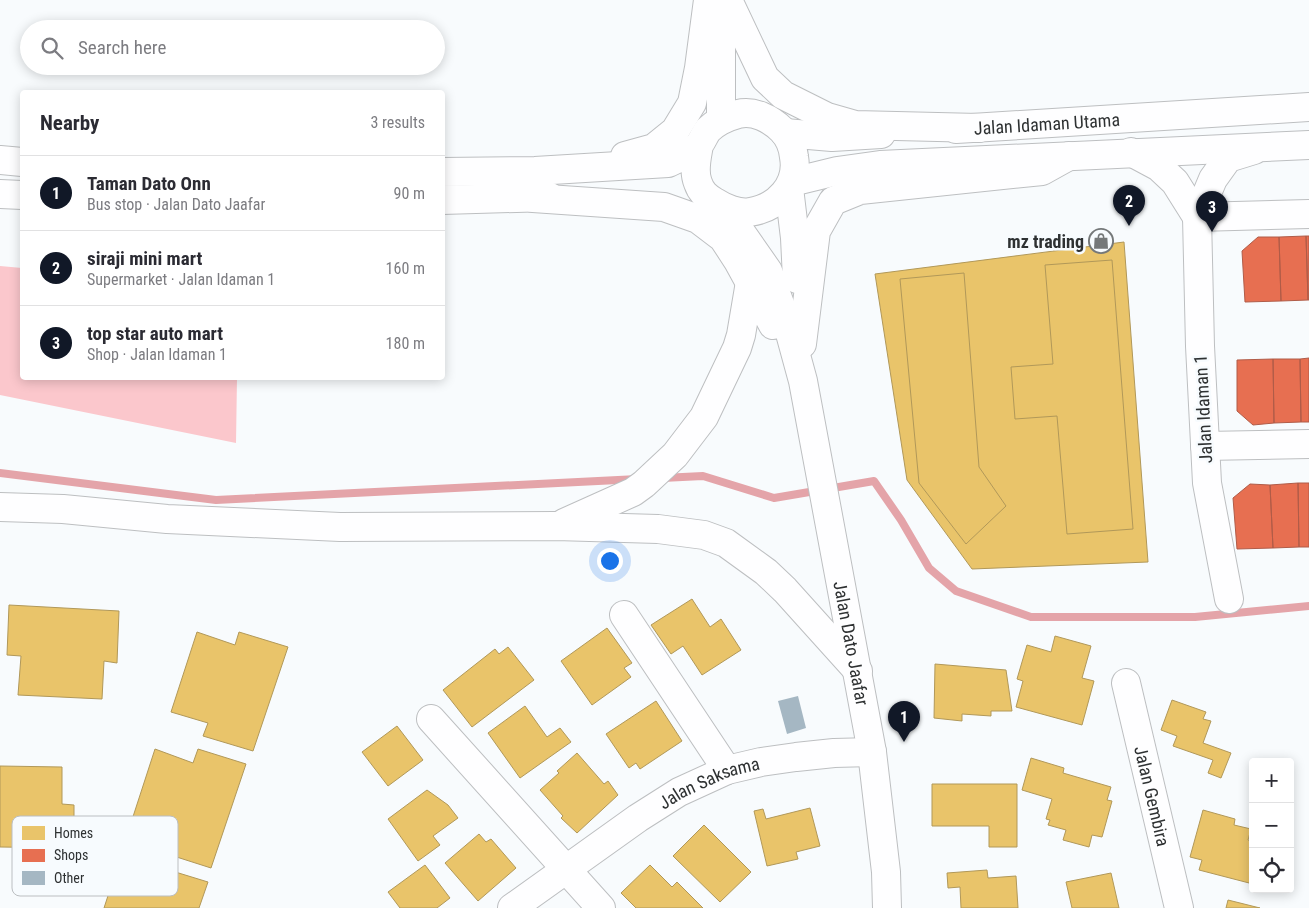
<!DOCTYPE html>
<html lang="en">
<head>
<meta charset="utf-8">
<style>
	:root { --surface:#fff; --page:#f2f2f3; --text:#2b2b33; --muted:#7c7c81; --line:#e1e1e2; --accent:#111827 }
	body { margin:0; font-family:"Roboto Condensed",sans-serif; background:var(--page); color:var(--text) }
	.controls { position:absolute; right:15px; bottom:15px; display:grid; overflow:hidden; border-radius:5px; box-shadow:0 2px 12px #0003 }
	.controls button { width:45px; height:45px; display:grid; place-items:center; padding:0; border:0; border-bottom:1px solid var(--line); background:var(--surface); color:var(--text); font:25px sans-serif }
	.you { position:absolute; left:609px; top:560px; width:18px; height:18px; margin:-12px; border:4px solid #fff; border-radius:50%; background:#1a73e8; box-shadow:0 0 0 8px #1a73e833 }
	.badge { display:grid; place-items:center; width:32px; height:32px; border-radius:50%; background:var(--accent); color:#fff; font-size:16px; font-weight:700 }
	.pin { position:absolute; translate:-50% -41px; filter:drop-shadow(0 1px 2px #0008) }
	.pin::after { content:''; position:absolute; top:26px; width:18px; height:15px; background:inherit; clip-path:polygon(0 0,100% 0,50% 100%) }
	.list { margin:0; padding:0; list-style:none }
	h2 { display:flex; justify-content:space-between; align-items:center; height:65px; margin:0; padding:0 20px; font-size:21px }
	h2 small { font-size:16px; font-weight:400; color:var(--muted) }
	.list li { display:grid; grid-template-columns:32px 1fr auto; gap:15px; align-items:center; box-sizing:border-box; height:75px; padding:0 20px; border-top:1px solid var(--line) }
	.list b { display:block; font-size:19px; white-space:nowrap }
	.list p { margin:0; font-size:16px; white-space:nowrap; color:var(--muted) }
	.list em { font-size:16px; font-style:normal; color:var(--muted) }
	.icon { flex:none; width:28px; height:28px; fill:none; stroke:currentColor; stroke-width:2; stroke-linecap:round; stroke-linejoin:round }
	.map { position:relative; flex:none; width:1309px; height:908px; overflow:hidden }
	.search { position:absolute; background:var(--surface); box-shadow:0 2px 12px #0003; left:20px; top:20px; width:425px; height:55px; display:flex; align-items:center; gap:12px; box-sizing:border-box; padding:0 18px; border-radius:28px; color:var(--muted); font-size:19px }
	.panel { position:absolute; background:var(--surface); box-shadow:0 2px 12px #0003; left:20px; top:90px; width:425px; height:290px; border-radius:5px }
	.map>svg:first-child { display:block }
</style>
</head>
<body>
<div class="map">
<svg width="1309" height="908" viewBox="0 0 1309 908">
	<rect width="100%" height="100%" fill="#f8fbfd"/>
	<!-- forest -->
	<path fill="#fbc7cc" d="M0,266L22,268V378H237L236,443L0,395Z"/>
	<!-- homes -->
	<path fill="#e9c46a" stroke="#b19859" d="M1124,242L1148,562L972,569L907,480L875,274Z
		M1112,260L1133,529L1067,534L1057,416L1015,419L1011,367L1053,364L1045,265Z
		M964,273L979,467L1006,506L966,544L919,483L900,279Z
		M692,599L710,627L721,619L741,650L702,675L683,646L671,654L651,625Z
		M9,605L119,611L117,663L104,661L102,699L18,695L21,656L7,655Z
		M607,628L632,663L624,668L631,677L592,705L561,661Z
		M197,632L235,645L239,632L288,647L253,751L203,736L208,723L171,712Z
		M1055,636L1091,646L1082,678L1094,681L1082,725L1016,707L1023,681L1017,679L1027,645L1051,652Z
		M508,647L534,680L472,727L443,690L495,649L499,654Z
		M935,664L1006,670L1012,711H991V716L962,714V721L934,718Z
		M1172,700L1206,712L1203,719L1211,721L1203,743L1231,753L1221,778L1208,773L1213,760L1173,746L1177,736L1161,730Z
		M656,701L682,741L640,769L636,763L629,768L606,734Z
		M525,706L547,737L560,728L571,742L520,778L488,733Z
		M397,726L423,760L388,786L362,752Z
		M155,749L193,763L198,749L246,764L211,868L161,852L166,840L129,829Z
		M577,753L604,784L608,781L618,795L577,833L561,818L563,816L540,790L559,773L557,771Z
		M1031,758L1064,768L1063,773L1111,787L1107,800L1112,801L1102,837L1092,835L1089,847L1063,840L1066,830L1048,825L1050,820L1046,819L1052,799L1022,790Z
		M0,766L62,767V804L74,805V848L0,847Z
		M932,784H1017V847H989V826H932Z
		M427,790L448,805L458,818L433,836L440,845L418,861L388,819Z
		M810,808L820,846L796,852L798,859L767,866L754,811L763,809L766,819Z
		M1203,810L1235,819L1234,825L1251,829L1248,840L1253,842V853L1250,863L1253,864V884L1199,870L1202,860L1190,857Z
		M704,825L751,872L720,902L673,856Z
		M479,834L486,842L491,839L516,868L478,901L445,863Z
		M425,865L450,898L437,908H400L388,892Z
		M650,865L672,887L677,882L703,908H636L621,893Z
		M159,867L208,882L199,908H104L117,868L155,881Z
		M987,870L988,878L1016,876L1018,908H961L960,887L948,888L947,873Z
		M1111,873L1119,908H1072L1066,882Z
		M1228,900L1260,908H1226Z"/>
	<!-- shops -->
	<path fill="#e76f51" stroke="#b05c48" d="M1306,236L1308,300L1281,301L1279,237Z
		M1306,236H1309V300H1308Z
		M1258,237H1279L1281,301L1245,302L1242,251Z
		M1309,358V422H1301L1300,359Z
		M1273,359L1274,423L1253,425L1237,411V360Z
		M1273,359H1300L1301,422L1274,423Z
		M1298,483L1299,547L1273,548L1270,485Z
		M1298,483H1309V547H1299Z
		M1250,484L1270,485L1273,548L1237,549L1233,498Z"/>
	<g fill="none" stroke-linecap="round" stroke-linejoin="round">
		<!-- stream -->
		<path stroke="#e4a4a9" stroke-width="8" d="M0,473L216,500L638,479
			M662,478L703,476L774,498L874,481L901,520L929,568L956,591L1031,617H1195L1309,606"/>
	</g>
	<!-- building -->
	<path fill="#a5b7c3" d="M798,696L806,728L787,734L778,701Z"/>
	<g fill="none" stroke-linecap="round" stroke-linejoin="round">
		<defs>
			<g id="minor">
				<path id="s1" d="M956,129L1309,107"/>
				<path d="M785,133L832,137L881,134"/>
				<path d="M1131,152L1159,167L1175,182L1197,217"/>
				<path d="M792,182L837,171L880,165L1309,145"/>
				<path d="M1197,217L1309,214"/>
				<path d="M1205,446L1309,444"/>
				<path d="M0,507L63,509L167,519L340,527L556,526L658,529L704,535L726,543L766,572L785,590L858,671"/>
				<path d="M564,523L633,492L644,484L675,455L704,417L737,348L741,335L750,282"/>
				<path d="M1229,599L1207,483L1200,346L1197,217L1213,179L1228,158L1254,150"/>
				<path d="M624,615L727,770"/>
				<path id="s2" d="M1126,683L1179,908"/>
				<path d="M431,719L601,908"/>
				<path id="s3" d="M512,908L638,818L679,792L727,770L761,762L796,757L834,753L872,752"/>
			</g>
			<g id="major">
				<path d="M728,0L765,78L783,95L827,117L855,125L979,128"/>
				<path d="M719,14L721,39V120"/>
				<path d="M625,156L654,148L675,131L692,103L699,68L708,0"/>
				<path d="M0,160L22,162"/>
				<path d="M442,172L535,171L668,163C679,158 689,154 698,146C702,142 704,135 708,130C716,122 727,117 738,114C754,110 771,119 782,130C789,137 793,147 794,157C799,185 777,208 750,212C739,214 724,208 715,202C706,197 701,192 698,183C693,171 697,157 699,145"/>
				<path d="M789,188L795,238L797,279"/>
				<path d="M0,194L22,195"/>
				<path d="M533,198L664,207L698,219L723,238L738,261L773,325"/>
				<path d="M442,200L550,197"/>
				<path id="s4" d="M724,208L768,271L788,326L803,381L872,752L886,872L887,908"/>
				<path d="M802,344L816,231L833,201L860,190L1042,171L1069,156"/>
			</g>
		</defs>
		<!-- minor casing -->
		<use href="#minor" stroke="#bdbfc1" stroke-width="30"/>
		<!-- major casing -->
		<use href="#major" stroke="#bdbfc1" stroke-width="30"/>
		<!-- minor -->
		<use href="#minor" stroke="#fefeff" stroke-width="28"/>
		<!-- major -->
		<use href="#major" stroke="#fefeff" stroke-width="28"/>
	</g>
	<!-- icons -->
	<defs>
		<symbol id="shop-ring" viewBox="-11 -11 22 22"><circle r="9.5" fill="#f7fbfe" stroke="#757879" stroke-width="1.5"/><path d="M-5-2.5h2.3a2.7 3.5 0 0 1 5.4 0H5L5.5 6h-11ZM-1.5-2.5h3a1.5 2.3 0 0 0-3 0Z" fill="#757879"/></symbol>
	</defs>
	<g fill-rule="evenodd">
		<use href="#shop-ring" x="1087" y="227" width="28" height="28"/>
	</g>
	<g text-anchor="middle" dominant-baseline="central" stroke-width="5" stroke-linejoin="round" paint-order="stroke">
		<!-- street labels -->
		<g font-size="18" fill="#2e3132" stroke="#f7fbfe">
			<text stroke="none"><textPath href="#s1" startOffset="91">Jalan Idaman Utama</textPath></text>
			<text transform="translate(1203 409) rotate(-93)">Jalan Idaman 1</text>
			<text stroke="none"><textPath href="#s4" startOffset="459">Jalan Dato Jaafar</textPath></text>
			<text stroke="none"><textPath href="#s3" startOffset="235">Jalan Saksama</textPath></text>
			<text stroke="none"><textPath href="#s2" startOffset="116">Jalan Gembira</textPath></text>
		</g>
		<!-- poi labels -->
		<g font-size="18" font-weight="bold" fill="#2e3132" stroke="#f7fbfe" text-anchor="end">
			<text x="1084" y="241">mz trading</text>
		</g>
	</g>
	<!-- legend -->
	<rect x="12" y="816" width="166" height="80" rx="8" fill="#f7fbfe" stroke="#bbbec1" stroke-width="1"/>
	<rect x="22" y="826" width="23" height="14" fill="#e9c46a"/>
	<rect x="22" y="849" width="23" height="13" fill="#e76f51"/>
	<rect x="22" y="871" width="23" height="14" fill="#a5b7c3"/>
	<g font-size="14" fill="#2e3132">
		<text x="54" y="838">Homes</text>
		<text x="54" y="860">Shops</text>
		<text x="54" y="883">Other</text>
	</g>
</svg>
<div class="controls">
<button>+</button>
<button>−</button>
<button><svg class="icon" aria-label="locate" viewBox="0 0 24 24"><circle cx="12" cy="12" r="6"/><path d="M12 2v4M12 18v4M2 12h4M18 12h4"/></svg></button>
</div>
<div class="you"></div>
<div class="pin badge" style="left:904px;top:742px">1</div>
<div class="pin badge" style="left:1129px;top:226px">2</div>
<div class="pin badge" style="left:1212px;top:232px">3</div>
<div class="search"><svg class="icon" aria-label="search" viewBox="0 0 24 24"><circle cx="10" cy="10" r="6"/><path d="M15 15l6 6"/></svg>Search here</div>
<section class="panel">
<h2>Nearby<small>3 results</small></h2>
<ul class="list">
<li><span class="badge">1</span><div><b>Taman Dato Onn</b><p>Bus stop · Jalan Dato Jaafar</p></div><em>90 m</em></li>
<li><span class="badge">2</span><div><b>siraji mini mart</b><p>Supermarket · Jalan Idaman 1</p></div><em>160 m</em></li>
<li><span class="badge">3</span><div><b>top star auto mart</b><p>Shop · Jalan Idaman 1</p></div><em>180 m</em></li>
</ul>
</section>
</div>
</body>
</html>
